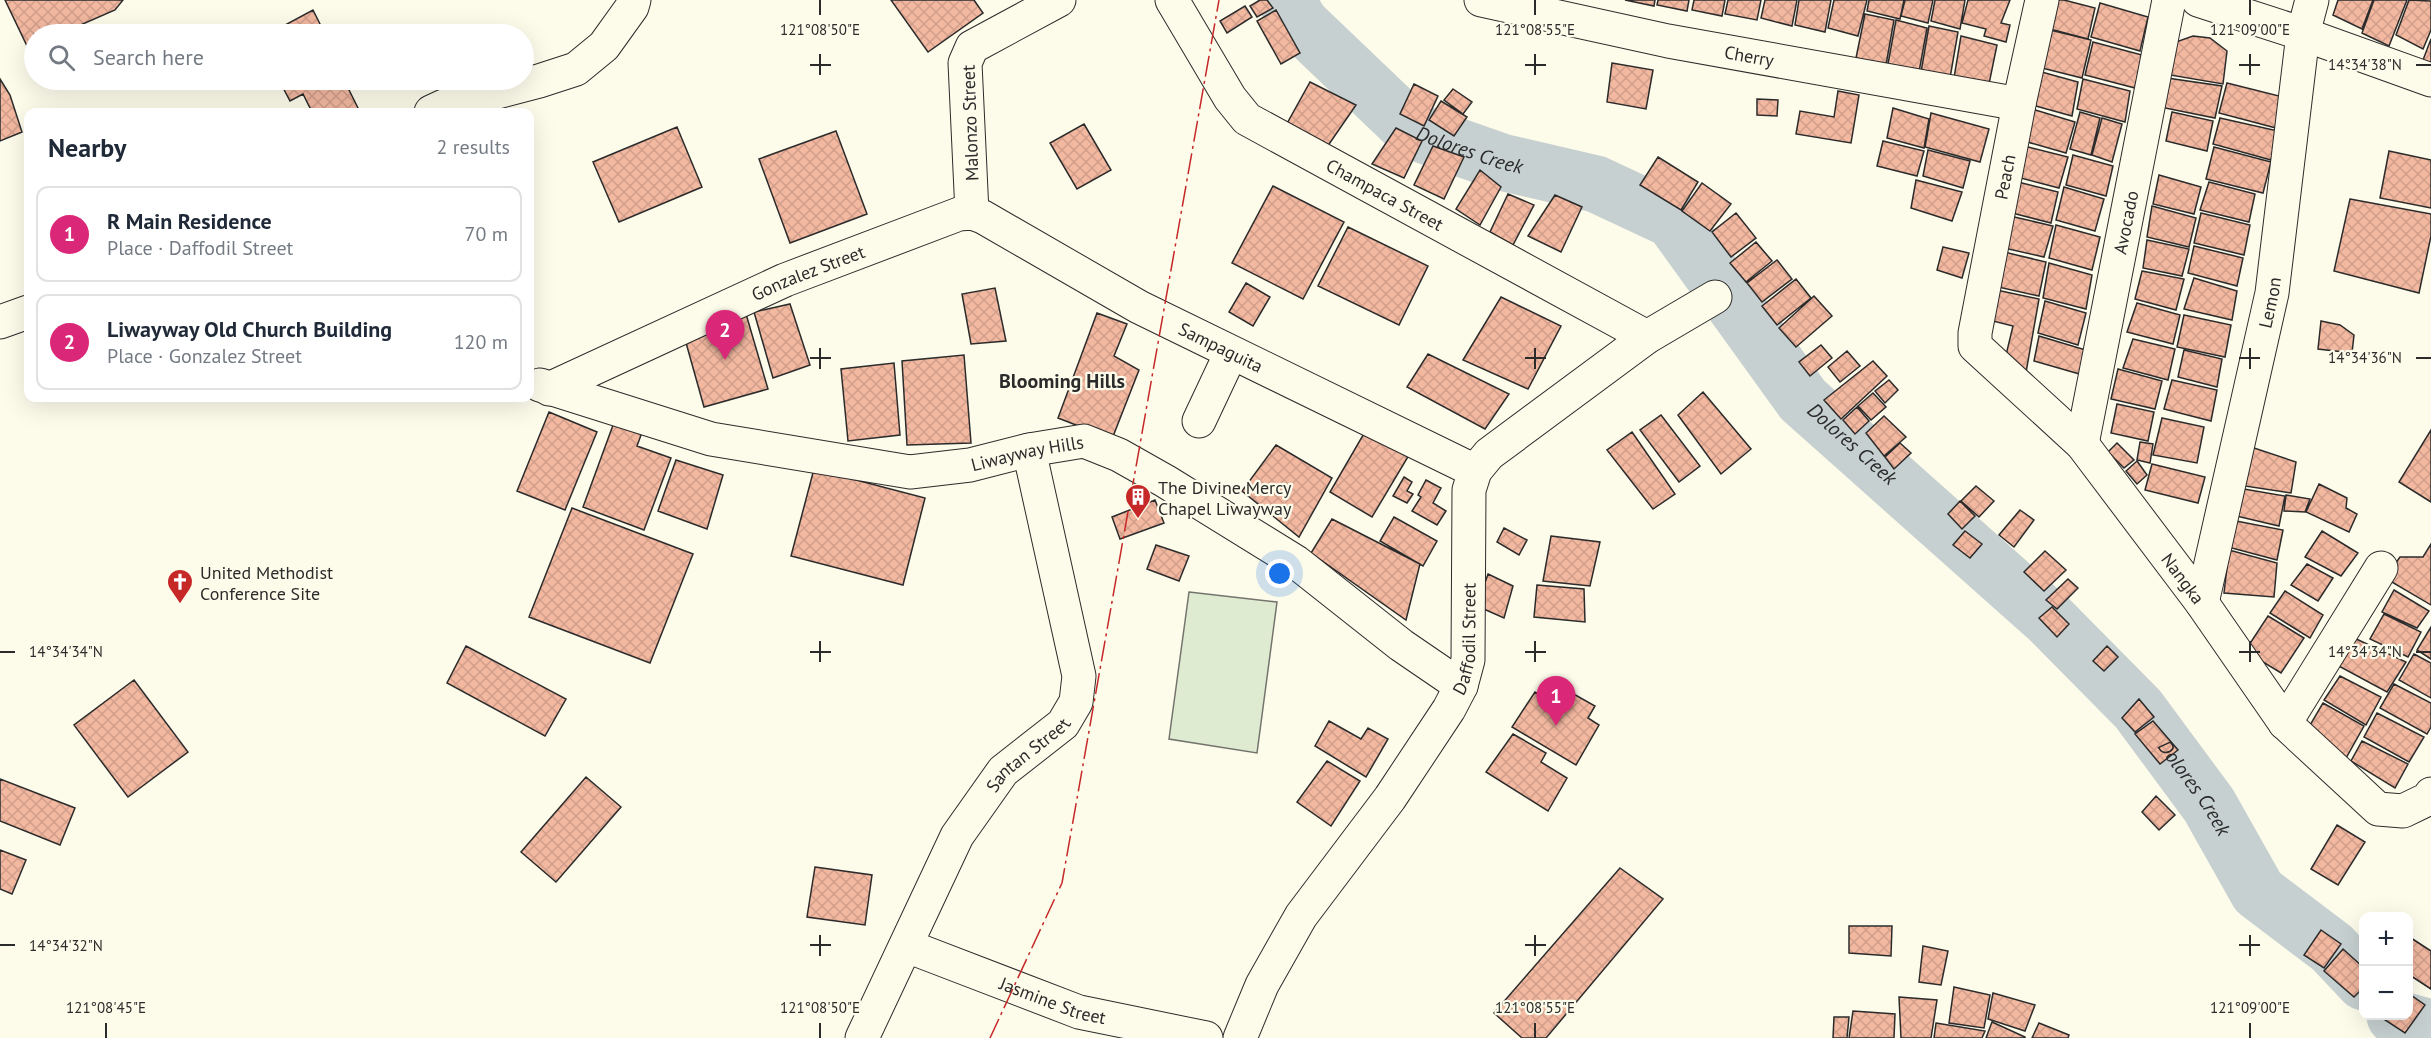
<!DOCTYPE html>
<html lang="en">
<head>
<meta charset="utf-8">
<style>
	:root { --surface:#fff; --page:#f6f6f7; --text:#1f2937; --muted:#747a83; --line:#e0e1e3; --accent:#db2777 }
	body { margin:0; font-family:"PT Sans",sans-serif; background:var(--page); color:var(--text) }
	.controls { position:absolute; right:18px; bottom:18px; display:grid; overflow:hidden; border-radius:12px; box-shadow:0 6px 24px #0002 }
	.controls button { width:54px; height:54px; display:grid; place-items:center; padding:0; border:0; border-bottom:2px solid var(--line); background:var(--surface); color:var(--text); font:30px sans-serif }
	.you { position:absolute; left:1280px; top:574px; width:21px; height:21px; margin:-15px; border:4px solid #fff; border-radius:50%; background:#1a73e8; box-shadow:0 0 0 9px #1a73e833 }
	.badge { display:grid; place-items:center; width:39px; height:39px; border-radius:50%; background:var(--accent); color:#fff; font-size:20px; font-weight:700 }
	.pin { position:absolute; translate:-50% -50px; filter:drop-shadow(0 2px 3px #0008) }
	.pin::after { content:''; position:absolute; top:32px; width:21px; height:18px; background:inherit; clip-path:polygon(0 0,100% 0,50% 100%) }
	.list { margin:0; padding:0; list-style:none }
	h2 { display:flex; justify-content:space-between; align-items:center; height:78px; margin:0; padding:0 24px; font-size:26px }
	h2 small { font-size:20px; font-weight:400; color:var(--muted) }
	.list li { display:grid; grid-template-columns:39px 1fr auto; gap:18px; align-items:center; box-sizing:border-box; height:96px; margin:0 12px 12px; padding:0 12px; border:2px solid var(--line); border-radius:12px }
	.list b { display:block; font-size:22px; white-space:nowrap }
	.list p { margin:0; font-size:20px; white-space:nowrap; color:var(--muted) }
	.list em { font-size:20px; font-style:normal; color:var(--muted) }
	.icon { flex:none; width:33px; height:33px; fill:none; stroke:currentColor; stroke-width:2; stroke-linecap:round; stroke-linejoin:round }
	.map { position:relative; flex:none; width:2431px; height:1038px; overflow:hidden }
	.search { position:absolute; background:var(--surface); box-shadow:0 6px 24px #0002; left:24px; top:24px; width:510px; height:66px; display:flex; align-items:center; gap:15px; box-sizing:border-box; padding:0 21px; border-radius:33px; color:var(--muted); font-size:22px }
	.panel { position:absolute; background:var(--surface); box-shadow:0 6px 24px #0002; left:24px; top:108px; width:510px; height:294px; border-radius:12px }
	.map>svg:first-child { display:block }
</style>
</head>
<body>
<div class="map">
<svg width="2431" height="1038" viewBox="0 0 2431 1038">
	<defs>
		<pattern id="building-cross-hatch" width="8" height="8" patternUnits="userSpaceOnUse" patternTransform="scale(1.5)"><rect width="8" height="8" fill="#f2b8a0"/><path d="M0 0l8 8M0 8l8-8" fill="none" stroke="#d09e8a"/></pattern>
	</defs>
	<rect width="100%" height="100%" fill="#fdfbea"/>
	<!-- grass -->
	<path fill="#deebd1" stroke="#74746e" stroke-width="1.5" d="M1189,592L1277,602L1257,753L1169,739Z"/>
	<g fill="none" stroke-linecap="round" stroke-linejoin="round">
		<!-- river -->
		<g stroke="#c7d0d0" stroke-width="57">
			<path id="s1" d="M1286,0L1301,24L1413,131L1501,162L1596,184L1673,220L1803,400L2049,619L2138,709L2209,805L2258,892L2332,948L2364,982"/>
			<path d="M2395,1016L2398,1019L2431,1028"/>
		</g>
	</g>
	<!-- building -->
	<path fill="url(#building-cross-hatch)" stroke="#2b2b2b" stroke-width="1.5" d="M5,0H123L115,10L60,34H34V46L28,48Z
		M891,0H974L983,13L928,52Z
		M1260,0H1267L1273,8L1257,17L1250,6Z
		M1625,0H1655L1654,6Z
		M1658,0H1689L1687,11L1657,5Z
		M1694,0H1725L1722,16L1692,10Z
		M1728,0H1761L1757,20L1725,14Z
		M1765,0H1797L1792,26L1761,18Z
		M1799,0H1831L1825,32L1795,25Z
		M1834,0H1867L1858,36L1828,28Z
		M1869,0H1904L1900,19L1867,11Z
		M1905,0H1933L1928,23L1901,16Z
		M1935,0H1965L1960,29L1931,21Z
		M1968,0H2010L2001,23L2010,25L2006,42L1984,36L1986,29L1962,23Z
		M2052,0H2064L2095,8L2088,39L2046,28Z
		M2338,0H2373L2362,29L2333,15Z
		M2374,0H2407L2389,46L2362,33Z
		M2409,0L2431,1V30L2423,49L2396,35Z
		M2100,3L2148,17L2140,51L2091,37Z
		M1245,6L1252,17L1227,33L1220,21Z
		M313,10L325,34H273L272,32Z
		M1276,10L1300,53L1281,64L1257,21Z
		M1865,14L1894,20L1886,65L1856,58Z
		M1896,20L1927,28L1919,72L1888,64Z
		M1929,26L1958,32L1950,78L1921,72Z
		M2038,27L2091,40L2082,78L2030,65Z
		M1961,36L1997,45L1989,84L1954,78Z
		M2193,36L2210,38L2227,51L2223,84L2170,75L2176,42Z
		M2431,39V63L2423,60Z
		M2093,42L2142,55L2135,88L2085,75Z
		M1612,63L1653,70L1646,109L1607,102Z
		M2038,71L2078,82L2072,116L2032,105Z
		M2167,78L2222,86L2215,118L2160,107Z
		M0,79L10,95L22,132L0,141Z
		M2083,79L2130,91L2125,122L2077,109Z
		M279,80H344L359,110L353,112H312L303,94L290,101Z
		M1310,82L1356,105L1325,150L1284,129Z
		M2227,83L2283,97L2276,128L2219,113Z
		M1414,84L1438,96L1424,126L1400,114Z
		M1453,89L1472,102L1463,114L1444,100Z
		M1838,91L1859,95L1851,143L1796,134L1800,111L1834,117Z
		M1757,99L1778,100L1777,116L1757,115Z
		M1441,101L1467,117L1454,136L1429,120Z
		M1893,108L1929,119L1924,148L1887,138Z
		M2032,109L2075,122L2066,153L2024,141Z
		M2080,112L2100,118L2091,155L2070,149Z
		M2172,112L2213,121L2207,151L2166,141Z
		M1931,113L1989,129L1980,162L1925,147Z
		M2102,118L2122,124L2112,162L2092,155Z
		M2220,118L2278,131L2271,160L2213,144Z
		M1084,124L1111,170L1077,189L1050,143Z
		M677,127L702,187L619,222L593,162Z
		M1396,128L1422,141L1404,178L1372,164Z
		M836,131L867,214L790,243L759,159Z
		M1883,141L1924,151L1917,176L1877,166Z
		M1433,146L1464,157L1444,199L1414,185Z
		M2024,146L2068,157L2059,188L2017,177Z
		M2214,147L2271,162L2263,193L2206,179Z
		M1928,150L1970,161L1963,188L1923,176Z
		M2389,151L2431,160V208L2380,198Z
		M2073,155L2113,166L2106,196L2066,185Z
		M1658,157L1698,182L1681,210L1640,185Z
		M1480,170L1501,187L1480,225L1456,209Z
		M2159,175L2201,187L2194,214L2153,204Z
		M1916,180L1962,192L1952,221L1911,208Z
		M2018,182L2058,192L2051,223L2012,213Z
		M2209,182L2255,194L2249,222L2200,210Z
		M1702,183L1731,204L1710,231L1682,211Z
		M1273,186L1344,222L1303,299L1232,263Z
		M2064,187L2104,199L2095,231L2056,220Z
		M1508,194L1534,205L1513,245L1490,232Z
		M1555,195L1582,207L1561,252L1528,236Z
		M2350,199L2431,214V236L2419,293L2334,271Z
		M2152,206L2196,218L2189,247L2147,237Z
		M1736,213L1756,238L1731,257L1712,232Z
		M2201,213L2250,225L2244,255L2194,243Z
		M2010,216L2053,226L2044,257L2004,248Z
		M2056,225L2100,237L2092,270L2049,258Z
		M1348,227L1428,266L1399,325L1318,286Z
		M2147,240L2189,249L2182,276L2143,268Z
		M1756,242L1772,261L1746,282L1730,263Z
		M2194,246L2243,258L2237,286L2188,273Z
		M1943,247L1969,253L1962,278L1937,270Z
		M2004,252L2046,262L2039,296L1998,287Z
		M1777,260L1792,279L1762,302L1747,283Z
		M2049,263L2092,275L2086,309L2043,298Z
		M2142,271L2184,279L2176,310L2135,299Z
		M2194,278L2237,291L2232,320L2184,309Z
		M1796,279L1811,298L1777,325L1762,306Z
		M1246,283L1270,297L1253,326L1229,312Z
		M995,288L1006,341L971,344L962,294Z
		M1987,288L2039,299L2025,378L2006,355L2013,326L1981,318Z
		M1814,296L1832,316L1796,347L1779,328Z
		M1501,297L1561,326L1528,389L1463,360Z
		M2045,301L2086,313L2078,345L2038,333Z
		M2137,303L2180,315L2173,344L2127,332Z
		M790,304L810,365L773,378L754,312Z
		M1097,313L1127,324L1114,356L1139,370L1112,439L1058,418Z
		M746,314L768,389L704,407L683,332Z
		M2184,315L2231,325L2225,357L2177,347Z
		M2321,321L2340,325L2354,335L2352,353L2318,349Z
		M2039,336L2089,351L2083,375L2034,361Z
		M2133,339L2175,349L2168,380L2123,368Z
		M1821,345L1832,358L1810,376L1799,362Z
		M2184,350L2222,359L2217,387L2178,377Z
		M1847,351L1860,366L1840,382L1828,367Z
		M1428,354L1509,394L1485,429L1407,387Z
		M964,355L971,443L907,445L902,361Z
		M1873,361L1887,376L1841,419L1824,400Z
		M894,363L900,435L848,441L841,369Z
		M2118,369L2162,381L2155,409L2111,399Z
		M1889,380L1898,390L1885,403L1875,391Z
		M2172,380L2217,390L2211,421L2164,409Z
		M1703,392L1751,449L1721,474L1678,415Z
		M1873,393L1886,407L1871,420L1858,406Z
		M2117,404L2154,412L2148,441L2111,433Z
		M1857,407L1869,421L1855,434L1843,420Z
		M549,412L597,432L565,510L517,491Z
		M1661,415L1700,466L1679,482L1640,430Z
		M1884,416L1906,437L1884,456L1866,433Z
		M616,417L644,427L637,446L671,458L644,530L583,507Z
		M2162,418L2204,427L2197,463L2153,455Z
		M1366,430L1409,455L1372,517L1330,492Z
		M2431,430V502L2399,482Z
		M1632,432L1675,494L1653,509L1607,450Z
		M2140,442L2153,444L2150,463L2137,460Z
		M1900,443L1911,453L1894,469L1885,457Z
		M2117,443L2134,460L2124,468L2108,452Z
		M1276,445L1332,478L1299,537L1242,491Z
		M2248,446L2296,462L2291,493L2238,485Z
		M676,460L723,475L707,529L658,511Z
		M2137,461L2147,475L2137,484L2126,471Z
		M2152,464L2205,477L2198,503L2145,490Z
		M814,469L925,498L903,585L791,556Z
		M1404,477L1412,482L1407,491L1413,494L1407,503L1393,496Z
		M1426,480L1441,488L1433,503L1446,511L1437,525L1412,511L1421,497L1418,495Z
		M2319,484L2347,498L2346,508L2357,514L2349,532L2306,512Z
		M1976,486L1994,501L1979,517L1961,501Z
		M2238,488L2285,496L2279,526L2232,515Z
		M2286,495L2310,499L2305,512L2284,511Z
		M1155,500L1164,523L1120,539L1112,517Z
		M1960,501L1975,516L1962,529L1948,514Z
		M572,508L693,554L650,663L529,617Z
		M2020,510L2034,520L2014,547L1999,535Z
		M1394,517L1437,541L1423,566L1380,541Z
		M1332,519L1420,564L1406,620L1311,553Z
		M2231,520L2283,530L2277,560L2228,547Z
		M1504,528L1527,540L1519,555L1497,542Z
		M1965,531L1982,544L1970,558L1953,545Z
		M2322,531L2358,553L2341,576L2305,557Z
		M1551,536L1600,542L1590,586L1543,581Z
		M2431,544V605L2385,578L2400,557H2423Z
		M1156,545L1189,556L1179,581L1147,569Z
		M2229,550L2277,563L2274,597L2224,593Z
		M2045,551L2066,570L2044,591L2024,572Z
		M2307,564L2333,578L2318,601L2291,585Z
		M1488,574L1513,586L1504,618L1477,606Z
		M2068,579L2078,588L2057,609L2046,600Z
		M1537,585L1584,589L1585,622L1534,617Z
		M2394,590L2429,611L2417,628L2382,612Z
		M2285,591L2323,615L2310,638L2270,613Z
		M2052,607L2069,624L2057,637L2039,618Z
		M2384,614L2421,632L2408,657L2370,639Z
		M2268,616L2304,638L2281,673L2245,651Z
		M2431,627V659L2417,650Z
		M2352,637L2406,662L2387,692L2335,664Z
		M466,646L566,699L545,736L447,683Z
		M2107,646L2118,657L2104,671L2093,661Z
		M2414,654L2431,663V698L2399,680Z
		M2340,676L2381,697L2366,725L2324,700Z
		M134,680L188,752L128,797L74,725Z
		M2394,684L2431,703V727L2427,734L2380,708Z
		M1563,688L1595,706L1588,718L1599,725L1576,765L1512,727L1535,692L1554,704Z
		M2139,699L2154,717L2135,732L2122,718Z
		M2323,703L2364,726L2346,758L2310,725Z
		M2377,713L2424,737L2409,762L2364,737Z
		M1329,721L1361,739L1368,728L1388,739L1366,777L1315,746Z
		M2153,721L2178,750L2160,764L2135,734Z
		M1513,734L1546,753L1541,762L1567,778L1548,811L1486,772Z
		M2362,741L2408,764L2395,788L2351,761Z
		M1327,761L1360,781L1331,826L1297,802Z
		M586,777L621,807L556,882L521,852Z
		M0,779L75,808L60,845L0,821Z
		M2156,796L2175,815L2159,830L2142,812Z
		M2337,825L2365,842L2338,885L2311,869Z
		M0,850L26,860L12,894L0,889Z
		M815,867L872,875L865,925L807,917Z
		M1620,868L1663,899L1546,1038H1522L1494,1013Z
		M1849,926H1892L1891,956L1849,953Z
		M2321,930L2341,944L2324,968L2304,955Z
		M2411,938L2431,951V989L2408,974V942Z
		M1923,946L1948,951L1941,985L1919,982Z
		M2343,949L2364,968V987L2354,997L2324,971Z
		M1954,987L1990,995L1984,1028L1949,1023Z
		M1993,993L2035,1005L2025,1031L1988,1019Z
		M2408,993L2425,1005L2405,1033L2379,1016H2408Z
		M1899,997L1937,1000L1931,1038H1901Z
		M1853,1011L1895,1014L1894,1038H1849Z
		M1834,1017H1849L1847,1038H1833Z
		M1992,1022L2025,1037V1038H1986Z
		M1936,1023L1985,1031L1982,1038H1934Z
		M2039,1023L2069,1035L2068,1038H2032Z"/>
	<g fill="none" stroke-linecap="round" stroke-linejoin="round">
		<defs>
			<g id="minor">
				<path id="s2" d="M1172,0L1230,98L1247,119L1647,337"/>
				<path id="s3" d="M1481,0L1668,41L2019,104"/>
				<path id="s4" d="M2042,0L2019,104L1975,333V346L2082,444L2202,603L2285,723L2378,809L2403,811L2428,799L2431,794"/>
				<path d="M2198,0L2303,34L2431,80"/>
				<path d="M431,112L444,106L539,81L576,69L604,46L632,7L634,0"/>
				<path d="M972,213L965,63L972,47L1059,0"/>
				<path d="M0,322L28,312"/>
				<path id="s5" d="M540,385L711,439L910,472L970,465L1029,450L1084,441L1119,455L1165,481L1296,562L1401,645L1461,686"/>
				<path id="s6" d="M549,389L785,280L959,214L972,213L983,217L1139,307L1475,471"/>
				<path d="M1199,421L1231,353"/>
				<path id="s7" d="M2082,444L2169,0"/>
				<path id="s8" d="M2202,603L2272,293L2303,34L2312,0"/>
				<path d="M2285,723L2381,568"/>
				<path id="s9" d="M907,946L1079,1012L1206,1038"/>
				<path id="s10" d="M862,1038L957,836L1003,771L1063,724L1076,702L1079,676L1029,450"/>
				<path id="s11" d="M1240,1038L1262,985L1301,916L1390,798L1449,709L1461,686L1468,660L1469,490L1475,471L1489,454L1647,337L1715,297"/>
			</g>
		</defs>
		<!-- minor casing -->
		<use href="#minor" stroke="#2b2b2b" stroke-width="35"/>
		<!-- minor -->
		<use href="#minor" stroke="#fdfbea" stroke-width="33"/>
		<!-- power -->
		<path stroke="#c62828" stroke-width="1.5" stroke-dasharray="21 4.5 3 4.5" stroke-linecap="butt" d="M990,1038L1062,883L1219,0"/>
	</g>
	<!-- ticks -->
	<path fill="none" stroke="#2b2b2b" stroke-width="2" d="M820,0V15M1535,0V15M2250,0V15M820,54V75M1535,54V75M2250,54V75M810,65H831M1525,65H1546M2239,65H2260M2416,65H2431M820,348V369M1535,348V369M2250,348V369M810,358H831M1525,358H1546M2239,358H2260M2416,358H2431M820,641V662M1535,641V662M2250,641V662M0,652H15M810,652H831M1525,652H1546M2239,652H2260M2416,652H2431M820,935V956M1535,935V956M2250,935V956M0,945H15M810,945H831M1525,945H1546M2239,945H2260M106,1023V1038M820,1023V1038M1535,1023V1038M2250,1023V1038"/>
	<!-- icons -->
	<defs>
		<symbol id="building-pin" viewBox="-11 -11 22 30"><path d="M0 17L-7.5 6A9.5 9.5 0 1 1 7.5 6Z" fill="#c62828" stroke="#fdfbea"/><path d="M-4-6H4V6H1V3H-1V6H-4ZM-2.5-4.3h1.7v1.8h-1.7ZM.8-4.3h1.7v1.8H.8ZM-2.5-1h1.7V.8h-1.7ZM.8-1h1.7V.8H.8Z" fill="#fff"/></symbol>
		<symbol id="church-pin" viewBox="-11 -11 22 30"><path d="M0 17L-7.5 6A9.5 9.5 0 1 1 7.5 6Z" fill="#c62828" stroke="#fdfbea"/><path d="M-1.2-6h2.4v3.5h3.3v2.4h-3.3V6h-2.4V-.1h-3.3v-2.4h3.3Z" fill="#fff"/></symbol>
	</defs>
	<g fill-rule="evenodd">
		<use href="#building-pin" x="1123" y="482" width="30" height="40"/>
		<use href="#church-pin" x="165" y="567" width="30" height="40"/>
	</g>
	<g text-anchor="middle" dominant-baseline="central" stroke-width="4.5" stroke-linejoin="round" paint-order="stroke">
		<!-- street labels -->
		<g font-size="18" fill="#2b2b2b" stroke="#fdfbea">
			<text stroke="none"><textPath href="#s3" startOffset="274">Cherry</textPath></text>
			<text transform="translate(970 123) rotate(-92)">Malonzo Street</text>
			<text transform="translate(2005 177) rotate(-79)">Peach</text>
			<text stroke="none"><textPath href="#s2" startOffset="298">Champaca Street</textPath></text>
			<text stroke="none"><textPath href="#s7" startOffset="226">Avocado</textPath></text>
			<text stroke="none"><textPath href="#s6" startOffset="284">Gonzalez Street</textPath></text>
			<text stroke="none"><textPath href="#s8" startOffset="308">Lemon</textPath></text>
			<text stroke="none"><textPath href="#s6" startOffset="742">Sampaguita</textPath></text>
			<text stroke="none"><textPath href="#s5" startOffset="500">Liwayway Hills</textPath></text>
			<text stroke="none"><textPath href="#s4" startOffset="666">Nangka</textPath></text>
			<text stroke="none"><textPath href="#s11" startOffset="465">Daffodil Street</textPath></text>
			<text stroke="none"><textPath href="#s10" startOffset="332">Santan Street</textPath></text>
			<text stroke="none"><textPath href="#s9" startOffset="156">Jasmine Street</textPath></text>
		</g>
		<!-- poi labels -->
		<g font-size="18" fill="#2b2b2b" stroke="#fdfbea" text-anchor="start">
			<text x="1158" y="487">The Divine Mercy<tspan x="1158" dy="21">Chapel Liwayway</tspan></text>
			<text x="200" y="572">United Methodist<tspan x="200" dy="21">Conference Site</tspan></text>
		</g>
		<!-- water labels -->
		<g font-size="20" font-style="italic" fill="#2b2b2b" stroke="#fdfbea">
			<text stroke="none"><textPath href="#s1" startOffset="243">Dolores Creek</textPath></text>
			<text stroke="none"><textPath href="#s1" startOffset="747">Dolores Creek</textPath></text>
			<text stroke="none"><textPath href="#s1" startOffset="1234">Dolores Creek</textPath></text>
		</g>
		<!-- neighbourhood labels -->
		<g font-size="20" font-weight="bold" fill="#2b2b2b" stroke="#fdfbea">
			<text x="1062" y="381">Blooming Hills</text>
		</g>
	</g>
	<g font-size="15" text-anchor="middle" fill="#2b2b2b" stroke="#fdfbea" stroke-width="4.5" stroke-linejoin="round" paint-order="stroke">
		<text x="820" y="35">121°08'50"E</text>
		<text x="1535" y="35">121°08'55"E</text>
		<text x="2250" y="35">121°09'00"E</text>
		<text x="2365" y="70">14°34'38"N</text>
		<text x="2365" y="363">14°34'36"N</text>
		<text x="66" y="657">14°34'34"N</text>
		<text x="2365" y="657">14°34'34"N</text>
		<text x="66" y="951">14°34'32"N</text>
		<text x="106" y="1013">121°08'45"E</text>
		<text x="820" y="1013">121°08'50"E</text>
		<text x="1535" y="1013">121°08'55"E</text>
		<text x="2250" y="1013">121°09'00"E</text>
	</g>
</svg>
<div class="controls">
<button>+</button>
<button>−</button>
</div>
<div class="you"></div>
<div class="pin badge" style="left:1556px;top:726px">1</div>
<div class="pin badge" style="left:725px;top:360px">2</div>
<div class="search"><svg class="icon" aria-label="search" viewBox="0 0 24 24"><circle cx="10" cy="10" r="6"/><path d="M15 15l6 6"/></svg>Search here</div>
<section class="panel">
<h2>Nearby<small>2 results</small></h2>
<ul class="list">
<li><span class="badge">1</span><div><b>R Main Residence</b><p>Place · Daffodil Street</p></div><em>70 m</em></li>
<li><span class="badge">2</span><div><b>Liwayway Old Church Building</b><p>Place · Gonzalez Street</p></div><em>120 m</em></li>
</ul>
</section>
</div>
</body>
</html>
